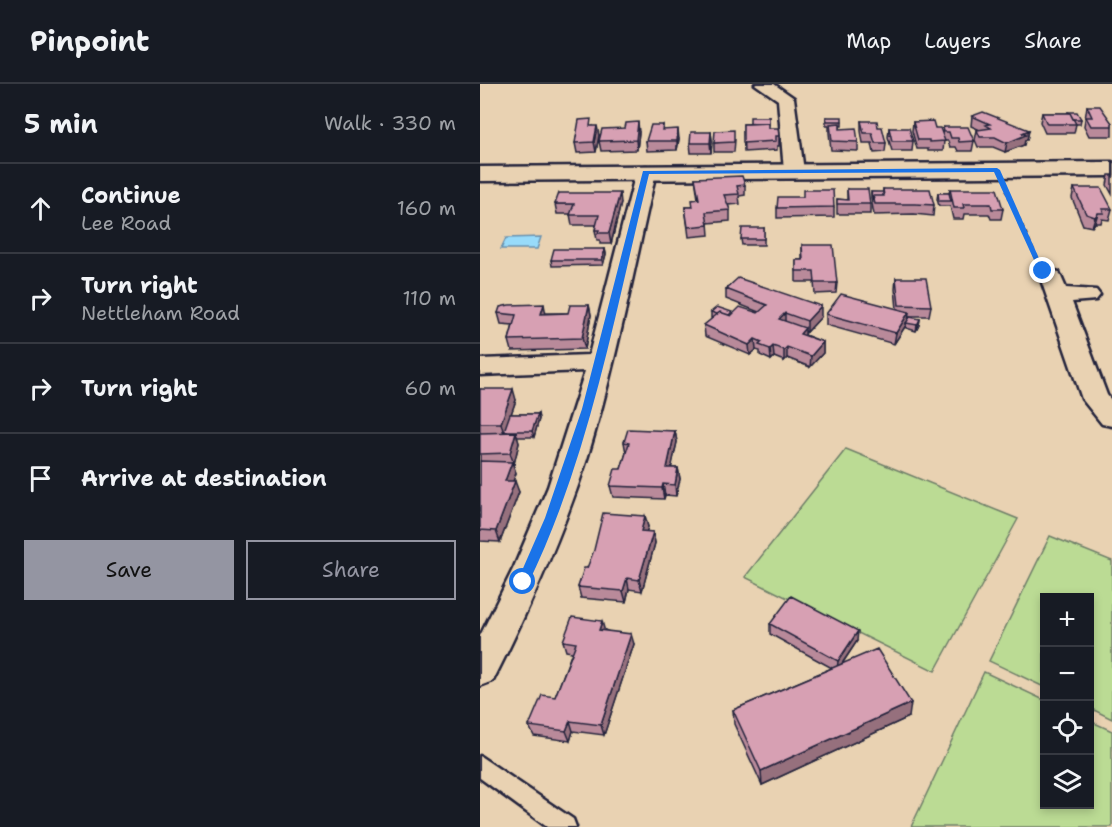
<!DOCTYPE html>
<html lang="en">
<head>
<meta charset="utf-8">
<style>
	:root { --surface:#171b24; --page:#242831; --text:#f1f3f6; --muted:#9ea1a6; --line:#363941; --accent:#9495a2 }
	body { margin:0; font-family:"Shantell Sans",sans-serif; background:var(--page); color:var(--text) }
	.controls { position:absolute; right:18px; bottom:18px; display:grid; overflow:hidden; border-radius:0px; box-shadow:0 3px 9px #0003 }
	.controls button { width:54px; height:54px; display:grid; place-items:center; padding:0; border:0; border-bottom:2px solid var(--line); background:var(--surface); color:var(--text); font:30px sans-serif }
	.stop { position:absolute; width:18px; height:18px; margin:-14px; border:4px solid #1a73e8; border-radius:50%; background:#fff }
	.stop.end { background:#1a73e8; border-color:#fff; box-shadow:0 2px 6px #0008 }
	.list { margin:0; padding:0; list-style:none }
	h2 { display:flex; justify-content:space-between; align-items:center; height:78px; margin:0; padding:0 24px; font-size:26px }
	h2 small { font-size:20px; font-weight:400; color:var(--muted) }
	.list li { display:grid; grid-template-columns:39px 1fr auto; gap:18px; align-items:center; box-sizing:border-box; height:90px; padding:0 24px; border-top:2px solid var(--line) }
	.list b { display:block; font-size:22px; white-space:nowrap }
	.list p { margin:0; font-size:20px; white-space:nowrap; color:var(--muted) }
	.list em { font-size:20px; font-style:normal; color:var(--muted) }
	.actions { display:flex; gap:12px; padding:18px 24px }
	.actions a { flex:1; padding:14px 0; border:2px solid var(--accent); border-radius:0px; text-align:center; font-size:21px; color:var(--accent) }
	.actions .main { background:var(--accent); color:#111 }
	.icon { flex:none; width:33px; height:33px; fill:none; stroke:currentColor; stroke-width:2; stroke-linecap:round; stroke-linejoin:round }
	.map { position:relative; flex:none; width:632px; height:743px; overflow:hidden }
	header { display:flex; align-items:center; gap:36px; box-sizing:border-box; height:84px; padding:0 30px; background:var(--surface); border-bottom:2px solid var(--line) }
	header strong { font-size:28px }
	nav { display:flex; gap:33px; margin-inline-start:auto; font-size:21px }
	main { display:flex }
	aside { flex:1; background:var(--surface) }
	.map>svg:first-child { display:block }
</style>
</head>
<body>
<header>
<strong>Pinpoint</strong>
<nav><a>Map</a><a>Layers</a><a>Share</a></nav>
</header>
<main>
<aside>
<h2>5 min<small>Walk · 330 m</small></h2>
<ul class="list">
<li><svg class="icon" aria-label="ahead" viewBox="0 0 24 24"><path d="M12 20V5M6 11l6-6 6 6"/></svg><div><b>Continue</b><p>Lee Road</p></div><em>160 m</em></li>
<li><svg class="icon" aria-label="right" viewBox="0 0 24 24"><path d="M7 20v-9h11M14 6l5 5-5 5"/></svg><div><b>Turn right</b><p>Nettleham Road</p></div><em>110 m</em></li>
<li><svg class="icon" aria-label="right" viewBox="0 0 24 24"><path d="M7 20v-9h11M14 6l5 5-5 5"/></svg><div><b>Turn right</b></div><em>60 m</em></li>
<li><svg class="icon" aria-label="arrive" viewBox="0 0 24 24"><path d="M6 21V4h12l-3 4 3 4H6"/></svg><div><b>Arrive at destination</b></div></li>
</ul>
<div class="actions"><a class="main">Save</a><a>Share</a></div>
</aside>
<div class="map">
<svg width="632" height="743" viewBox="0 0 632 743">
	<rect width="100%" height="100%" fill="#e9d2b2"/>
	<filter id="ink" filterUnits="userSpaceOnUse"><feTurbulence type="fractalNoise" baseFrequency=".0167" numOctaves="2"/><feDisplacementMap in="SourceGraphic" scale="12" xChannelSelector="R" yChannelSelector="G"/><feConvolveMatrix kernelMatrix="1 2 1 2 8 2 1 2 1" color-interpolation-filters="sRGB"/></filter>
	<g filter="url(#ink)">
		<!-- green -->
		<path fill="#bbdb94" stroke="#6e7e68" stroke-width="1.5" d="M366,365L538,435L455,587L265,493Z
			M570,452L632,477V635L610,624V514H564V603L509,577Z
			M504,588L564,616V720H610V637L632,647V743H431Z"/>
		<!-- water -->
		<path fill="#98dbfa" stroke="#6991ae" stroke-width="1.5" d="M61,153L57,165H21L26,154Z"/>
		<g fill="none" stroke-linecap="round" stroke-linejoin="round">
			<defs>
				<path id="lane" d="M0,672L93,735L96,743H67L0,694Z"/>
				<path id="street" d="M275,0H294L314,14L324,87L321,91H307L304,87L298,16Z
					M166,82L173,84L176,88C154,184 136,281 107,375C82,452 49,525 13,597L0,602V552L34,483L68,403L105,287L0,291V275L109,271L156,88L159,84Z
					M571,186L579,188L586,204L616,206L620,211L616,216L592,218L627,311L632,317V342L622,340L602,315L560,193L563,188Z"/>
				<path id="secondary" d="M632,78V92L0,97V83Z"/>
			</defs>
			<!-- lane casing -->
			<use href="#lane" stroke="#22223b" stroke-width="5"/>
			<!-- street casing -->
			<use href="#street" stroke="#22223b" stroke-width="5"/>
			<!-- secondary casing -->
			<use href="#secondary" stroke="#22223b" stroke-width="5"/>
			<!-- path-far1 -->
			<path stroke="#22223b" stroke-width="2" stroke-dasharray="3 3" stroke-linecap="butt" d="M526,107L536,128"/>
			<!-- path -->
			<path stroke="#22223b" stroke-width="3" stroke-dasharray="4 4" stroke-linecap="butt" d="M535,127L557,174"/>
			<!-- lane -->
			<use href="#lane" fill="#e9d2b2" fill-rule="evenodd"/>
			<!-- street -->
			<use href="#street" fill="#e9d2b2" fill-rule="evenodd"/>
			<!-- secondary -->
			<use href="#secondary" fill="#e9d2b2" fill-rule="evenodd"/>
		</g>
		<!-- wall -->
		<path fill="#b98a9a" stroke="#22223b" stroke-width="1.5" d="M607,22L632,39V52H609L604,42Z
			M588,28L601,35L600,40H596L594,49H565L560,38L562,29H587Z
			M492,32L549,46L547,56H545L544,61L525,68L513,63H498L495,56L497,46H500L491,42Z
			M289,33V44L299,52V62H297V66L264,68L263,40H270Z
			M346,33L362,37V42H360V45L378,58V67L351,66L349,49V42H346Z
			M381,37L398,43L406,59L405,68L394,69L392,59H383L381,47Z
			M433,38L455,44L462,49L463,43L494,57L492,67H478L476,63H470L468,57H464L463,67H448V65H437L432,47Z
			M183,41V46L199,55L197,66L167,67L166,57Z
			M113,42L119,51L116,68L97,69L95,59Z
			M409,44L433,57L432,67H412L408,53Z
			M159,48L157,66L121,67L119,57Z
			M231,48L232,57L231,69H211L210,59Z
			M255,56L254,68H234V59Z
			M629,91H632V110L627,101Z
			M215,94L265,101V111L259,112L260,120L248,121L250,126V137L228,139L229,151L209,153L205,123H212L218,115Z
			M594,104L632,125L629,136L622,135L621,139H615L612,143L603,141L592,114Z
			M367,105L390,120V130H357V115L367,116Z
			M403,105L454,121L453,132L434,130L394,131L391,114V108L403,109Z
			M470,105L523,125L521,135H511L509,130H484L483,135H473L470,122H459L457,115L458,109H469Z
			M323,113L354,123V133L297,134V124Z
			M141,119L131,160H120V156H117L115,146L116,141H92L90,130H77L75,120Z
			M284,144V161H262L261,155Z
			M322,161L357,199L356,209L335,210L334,198H316V176H322Z
			M125,165L126,170L123,181L72,182L71,176Z
			M416,194L451,222L449,232H428V236L440,235L439,241L436,247L426,244V241L414,260L346,241V230L417,225L415,205Z
			M246,205L341,233L327,248L325,247V251L343,258V269L330,283L307,274L304,277L294,273L291,276L280,271V267L276,266L270,271L225,252L224,241L233,234H231V228L252,230L278,229L279,228L246,215Z
			M109,221L111,231L105,265L32,267L29,256L33,241L21,240L18,229H88Z
			M0,305L36,316L31,330H58L59,335L54,353H37L39,359L34,380H33L36,389L33,397L39,408L20,458L0,457Z
			M195,347L197,358L191,384H198L200,395L196,412L185,411L184,415L133,413L130,402L141,385L146,369L144,358Z
			M165,432L168,443L166,448H173L175,459L162,507L149,505L146,518L101,514L98,503L107,484Z
			M290,540L377,557L362,580L429,633L282,701L254,640L253,626L352,584L290,550Z
			M125,546L154,560L124,651L93,647L90,657L54,652L49,642L75,613L92,568L86,567L83,557Z"/>
		<!-- shaded-wall -->
		<path fill="#96707d" stroke="#22223b" stroke-width="1.5" d="M158,38L159,48L157,66L156,56Z
			M117,42L119,51L116,68L114,58Z
			M198,45L199,55L197,66V57Z
			M549,46L547,56H545L544,61L525,68L527,59L542,49Z
			M231,48L232,57L231,69L230,59Z
			M140,109L141,119L131,160L129,149Z
			M618,129L615,139L612,143L615,133Z
			M125,165L126,170L123,181L122,176Z
			M64,220L66,231L61,230Z
			M109,221L111,231L105,265L102,254Z
			M341,222V233L327,248V237Z
			M429,228L428,239H426V241L414,260L416,249Z
			M305,229V240L299,235Z
			M440,235L439,241L436,247L437,241Z
			M325,244V255L320,250Z
			M275,255L276,266L270,271L269,261Z
			M343,258V269L330,283L331,272Z
			M293,262L294,273L291,276L290,265Z
			M307,263V274L304,277V266Z
			M33,305L36,316L25,347H24V350L21,339Z
			M58,330L59,335L54,353L52,347Z
			M195,347L197,358L189,395L187,384Z
			M36,348L39,359L34,380L30,369Z
			M32,378L36,389L29,408L25,397Z
			M198,384L200,395L196,412L195,401Z
			M35,397L39,408L20,458L16,447Z
			M183,400L185,411L184,415L182,404Z
			M165,432L168,443L163,458L161,447Z
			M173,448L175,459L162,507L159,496Z
			M147,494L149,505L146,518L143,507Z
			M122,537L125,548L119,546Z
			M378,547L377,557L357,587L358,577Z
			M151,550L154,560L124,651L121,641Z
			M431,619L429,633L282,701L281,687Z
			M90,637L93,647L90,657L86,647Z"/>
		<!-- building -->
		<path fill="#d7a0b3" stroke="#22223b" stroke-width="1.5" d="M607,22H620L632,39V42H611L606,33H612Z
			M503,28L549,46L542,49L546,51L527,59L515,53H500L497,46L511,44L506,41L510,40L492,32Z
			M588,28H597L601,35H593L590,29H588Z
			M562,29H590L596,40H567Z
			M270,33H289V41H288V39L270,40Z
			M346,33H362V37H347Z
			M111,35L110,42H117L114,58L95,59L99,36Z
			M381,37H397L398,43H402L406,59H395L392,49H384Z
			M453,37L455,44H460L465,57L449,58V56H438L433,38Z
			M158,38L156,56L119,57L122,45L145,44L146,39Z
			M288,39V44H298L299,52H296V57L263,59V40Z
			M360,39V45L376,44L378,58L352,57L350,40Z
			M171,41H183L182,46L198,45L197,57H166Z
			M463,43H488L494,57L479,58L478,54H471L469,48H464Z
			M409,44H429L433,57H412Z
			M254,46V58L234,59L235,47Z
			M211,48H231L230,59H210Z
			M262,92L265,101L257,102L259,110L244,111L250,126L226,128L228,141L208,143L205,123H213L212,116L219,115L215,94Z
			M594,104H621L632,125H622L624,129H618L615,133L606,130Z
			M367,105H388L390,120H357V115L368,116Z
			M403,105H450L454,121L435,120H395L393,112H404Z
			M470,105H517L523,125H512L511,120H483L484,124H474Z
			M323,106H353L354,123L297,124L298,113H323Z
			M391,108H403V112H393V117Z
			M79,109H140L129,149H118L119,146H115L119,131H90L94,120H75Z
			M458,109H469L471,117H459Z
			M262,144H284V155H261Z
			M322,161H353L357,199H335L334,187H316V176H323Z
			M74,165H125L122,176H71Z
			M258,194L341,222L327,237L305,229L299,235L325,244L320,250L343,258L331,272L307,263L304,266L293,262L290,265L279,261L282,258L275,255L269,261L224,241L240,228L251,232L260,223L278,229L287,221L246,205Z
			M416,194H446L451,222L419,221Z
			M361,210L429,228L416,249L346,230Z
			M64,220L61,230L88,229L90,221H109L102,254L29,256L36,231L18,229L20,223L29,221Z
			M237,223L252,228L249,231L240,228L237,230L231,228Z
			M430,233L440,235L437,241L426,239Z
			M0,305H33L21,339H0Z
			M30,330H58L52,347H24Z
			M148,345L195,347L187,384H198L195,401L183,400L182,404L130,402L135,385H141L149,359L144,358Z
			M36,348L30,369L0,370V349Z
			M0,377L32,378L25,397H35L16,447L0,446Z
			M123,429L165,432L161,447L173,448L159,496L147,494L143,507L98,503L104,484H107L114,466Z
			M311,512L378,547L358,577L290,540Z
			M92,533L122,537L119,546L151,550L121,641L90,637L86,647L49,642L62,611L75,613L96,559L83,557Z
			M397,565L431,619L281,687L253,626Z"/>
	</g>
	<!-- route -->
	<path fill="#1a73e8" d="M517,84L520,86L565,188L559,187L514,88L169,90C135,228 110,373 47,502H39L37,498L65,434L102,325L163,87Z"/>
</svg>
<div class="controls">
<button>+</button>
<button>−</button>
<button><svg class="icon" aria-label="locate" viewBox="0 0 24 24"><circle cx="12" cy="12" r="6"/><path d="M12 2v4M12 18v4M2 12h4M18 12h4"/></svg></button>
<button><svg class="icon" aria-label="layers" viewBox="0 0 24 24"><path d="M12 4l9 5-9 5-9-5zM3 14l9 5 9-5"/></svg></button>
</div>
<div class="stop" style="left:43px;top:498px"></div>
<div class="stop end" style="left:563px;top:187px"></div>
</div>
</main>
</body>
</html>
